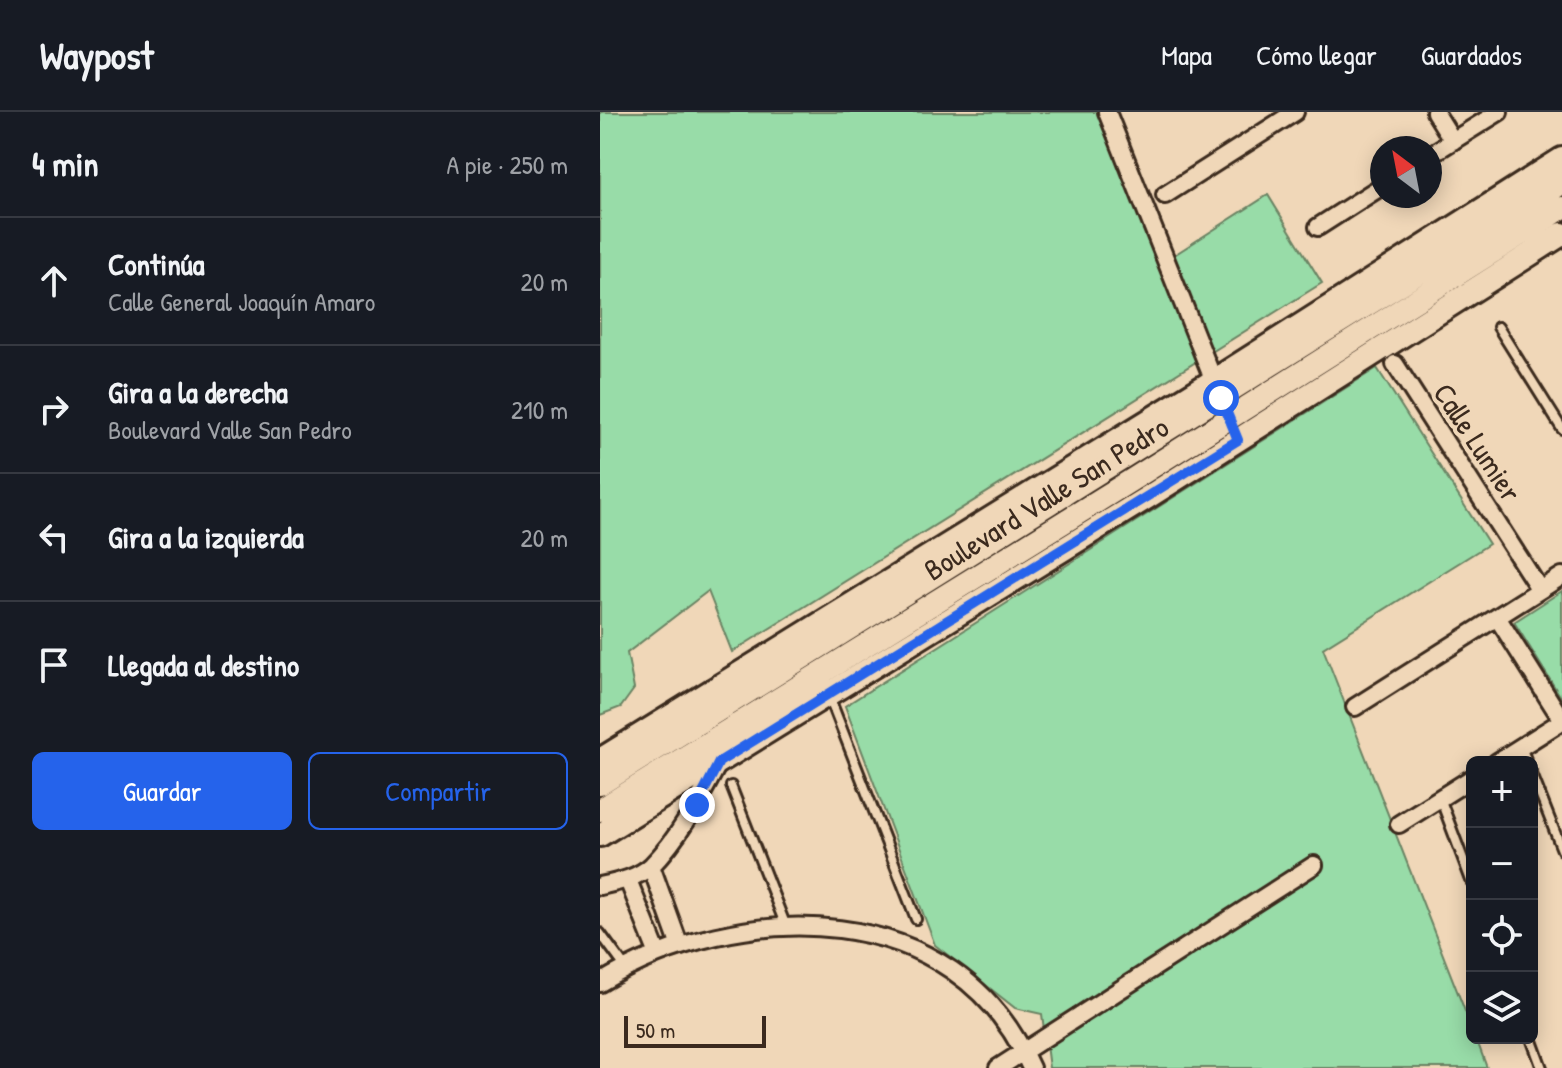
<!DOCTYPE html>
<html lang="es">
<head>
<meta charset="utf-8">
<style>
	:root { --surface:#171b24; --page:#242831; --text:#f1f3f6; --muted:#9ea1a6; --line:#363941; --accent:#2563eb }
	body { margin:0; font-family:"Patrick Hand",sans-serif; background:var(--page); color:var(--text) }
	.controls { position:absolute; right:24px; bottom:24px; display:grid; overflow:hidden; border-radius:12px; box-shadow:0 4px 20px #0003 }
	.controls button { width:72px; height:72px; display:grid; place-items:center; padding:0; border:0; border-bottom:2px solid var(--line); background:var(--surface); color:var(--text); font:40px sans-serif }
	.compass { position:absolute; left:770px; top:24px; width:72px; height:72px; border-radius:50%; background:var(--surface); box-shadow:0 4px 20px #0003; rotate:328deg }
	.scale { position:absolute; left:24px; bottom:20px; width:142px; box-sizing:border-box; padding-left:8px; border:4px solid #3b2a1e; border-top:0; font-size:22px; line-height:28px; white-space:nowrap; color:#3b2a1e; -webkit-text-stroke:6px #f0d7b8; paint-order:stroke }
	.stop { position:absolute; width:24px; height:24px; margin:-18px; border:6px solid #2563eb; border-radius:50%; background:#fff }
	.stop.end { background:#2563eb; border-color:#fff; box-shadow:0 2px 8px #0008 }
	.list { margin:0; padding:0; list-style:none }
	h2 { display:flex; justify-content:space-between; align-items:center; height:104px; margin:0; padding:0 32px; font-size:34px }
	h2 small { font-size:26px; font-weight:400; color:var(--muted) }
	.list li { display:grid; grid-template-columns:52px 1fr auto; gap:24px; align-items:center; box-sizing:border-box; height:128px; padding:0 32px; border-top:2px solid var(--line) }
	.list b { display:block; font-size:30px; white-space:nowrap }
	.list p { margin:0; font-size:26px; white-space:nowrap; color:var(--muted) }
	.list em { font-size:26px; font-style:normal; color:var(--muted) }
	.actions { display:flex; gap:16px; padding:24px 32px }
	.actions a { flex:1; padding:18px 0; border:2px solid var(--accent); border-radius:12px; text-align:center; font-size:28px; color:var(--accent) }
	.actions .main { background:var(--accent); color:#fff }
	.icon { flex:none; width:44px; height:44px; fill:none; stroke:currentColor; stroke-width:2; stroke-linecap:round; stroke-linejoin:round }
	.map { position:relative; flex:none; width:962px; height:956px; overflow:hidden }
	header { display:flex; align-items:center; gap:48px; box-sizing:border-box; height:112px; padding:0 40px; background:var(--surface); border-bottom:2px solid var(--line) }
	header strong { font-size:38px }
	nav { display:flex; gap:44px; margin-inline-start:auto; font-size:28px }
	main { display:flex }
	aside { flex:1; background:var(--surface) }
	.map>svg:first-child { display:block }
</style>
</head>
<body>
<header>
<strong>Waypost</strong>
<nav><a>Mapa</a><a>Cómo llegar</a><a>Guardados</a></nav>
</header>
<main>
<aside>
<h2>4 min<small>A pie · 250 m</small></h2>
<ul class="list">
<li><svg class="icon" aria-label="ahead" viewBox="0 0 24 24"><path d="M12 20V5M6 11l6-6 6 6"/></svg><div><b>Continúa</b><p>Calle General Joaquín Amaro</p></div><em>20 m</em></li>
<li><svg class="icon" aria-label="right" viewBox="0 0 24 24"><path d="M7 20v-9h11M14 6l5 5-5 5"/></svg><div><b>Gira a la derecha</b><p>Boulevard Valle San Pedro</p></div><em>210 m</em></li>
<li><svg class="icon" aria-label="left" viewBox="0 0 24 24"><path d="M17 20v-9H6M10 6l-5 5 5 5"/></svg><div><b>Gira a la izquierda</b></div><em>20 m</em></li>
<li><svg class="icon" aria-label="arrive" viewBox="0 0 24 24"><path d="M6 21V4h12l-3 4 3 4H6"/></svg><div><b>Llegada al destino</b></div></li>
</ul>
<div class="actions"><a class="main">Guardar</a><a>Compartir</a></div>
</aside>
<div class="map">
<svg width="962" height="956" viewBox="0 0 962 956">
	<rect width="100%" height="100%" fill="#f0d7b8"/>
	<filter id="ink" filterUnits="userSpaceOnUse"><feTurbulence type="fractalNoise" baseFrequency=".0125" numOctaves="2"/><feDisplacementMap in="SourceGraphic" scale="16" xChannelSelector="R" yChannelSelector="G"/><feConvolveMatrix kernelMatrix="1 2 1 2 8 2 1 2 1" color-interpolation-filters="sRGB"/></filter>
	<g filter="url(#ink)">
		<!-- green -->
		<path fill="#98dca8" stroke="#6a8363" stroke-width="2" d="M0,0H516L571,145L668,83L722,171L132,540L108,479L27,541L34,577L21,595L0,603Z
			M777,256L889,432L723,536L872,917V926H876L887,956H449L442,902L415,896L335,833L245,594Z
			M962,479V587L914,510Z"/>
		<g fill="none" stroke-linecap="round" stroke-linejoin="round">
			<defs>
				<path id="service" d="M898,215L962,317
					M229,584L316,807
					M921,635L927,650
					M932,662L962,738
					M131,674L185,812
					M840,686L872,771
					M0,821L25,855
					M931,926L942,956"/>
				<path id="minor" d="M507,0L617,277
					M835,0L853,29
					M830,43L899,0
					M565,83L695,0
					M718,115L782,74
					M795,252L940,478
					M897,505L962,608
					M755,595L962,464
					M897,650L962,609
					M799,712L872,666
					M51,754L79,832
					M28,768L57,840
					M0,774C18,770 38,766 52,753C80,725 100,686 118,652
					M0,871C140,786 356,784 431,956
					M398,956L714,753"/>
				<path id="secondary" d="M0,648L613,269L962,47
					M0,672L962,71
					M0,698L530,369L962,96
					M0,723L548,385L962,122"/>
			</defs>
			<!-- service casing -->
			<use href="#service" stroke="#3b2a1e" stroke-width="14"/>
			<!-- minor casing -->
			<use href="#minor" stroke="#3b2a1e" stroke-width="22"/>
			<!-- secondary casing -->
			<use href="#secondary" stroke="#3b2a1e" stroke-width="28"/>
			<!-- service -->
			<use href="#service" stroke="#f0d7b8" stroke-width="8"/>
			<!-- minor -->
			<use href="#minor" stroke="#f0d7b8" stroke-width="16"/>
			<!-- secondary -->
			<use href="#secondary" stroke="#f0d7b8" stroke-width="22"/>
		</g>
	</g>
	<g fill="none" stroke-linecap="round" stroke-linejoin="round" filter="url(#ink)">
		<!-- route -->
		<path stroke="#2563eb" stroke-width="10" d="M97,693L119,650L638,328L621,286"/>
	</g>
	<g text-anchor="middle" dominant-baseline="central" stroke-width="8" stroke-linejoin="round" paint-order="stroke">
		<!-- street labels -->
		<g font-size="30" fill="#3b2a1e" stroke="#f0d7b8">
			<text transform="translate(878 330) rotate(57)">Calle Lumier</text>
			<text transform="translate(446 386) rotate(-32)">Boulevard Valle San Pedro</text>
		</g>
	</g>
</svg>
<div class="controls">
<button>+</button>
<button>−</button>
<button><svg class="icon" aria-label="locate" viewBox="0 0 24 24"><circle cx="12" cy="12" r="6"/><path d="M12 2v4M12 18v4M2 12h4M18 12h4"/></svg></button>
<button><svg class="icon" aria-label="layers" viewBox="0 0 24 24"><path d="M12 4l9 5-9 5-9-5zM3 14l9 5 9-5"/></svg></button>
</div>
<svg class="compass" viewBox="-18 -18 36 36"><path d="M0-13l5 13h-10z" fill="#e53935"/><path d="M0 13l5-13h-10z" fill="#9ea1a6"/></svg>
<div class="scale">50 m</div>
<div class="stop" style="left:621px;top:286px"></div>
<div class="stop end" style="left:97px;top:693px"></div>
</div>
</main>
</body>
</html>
